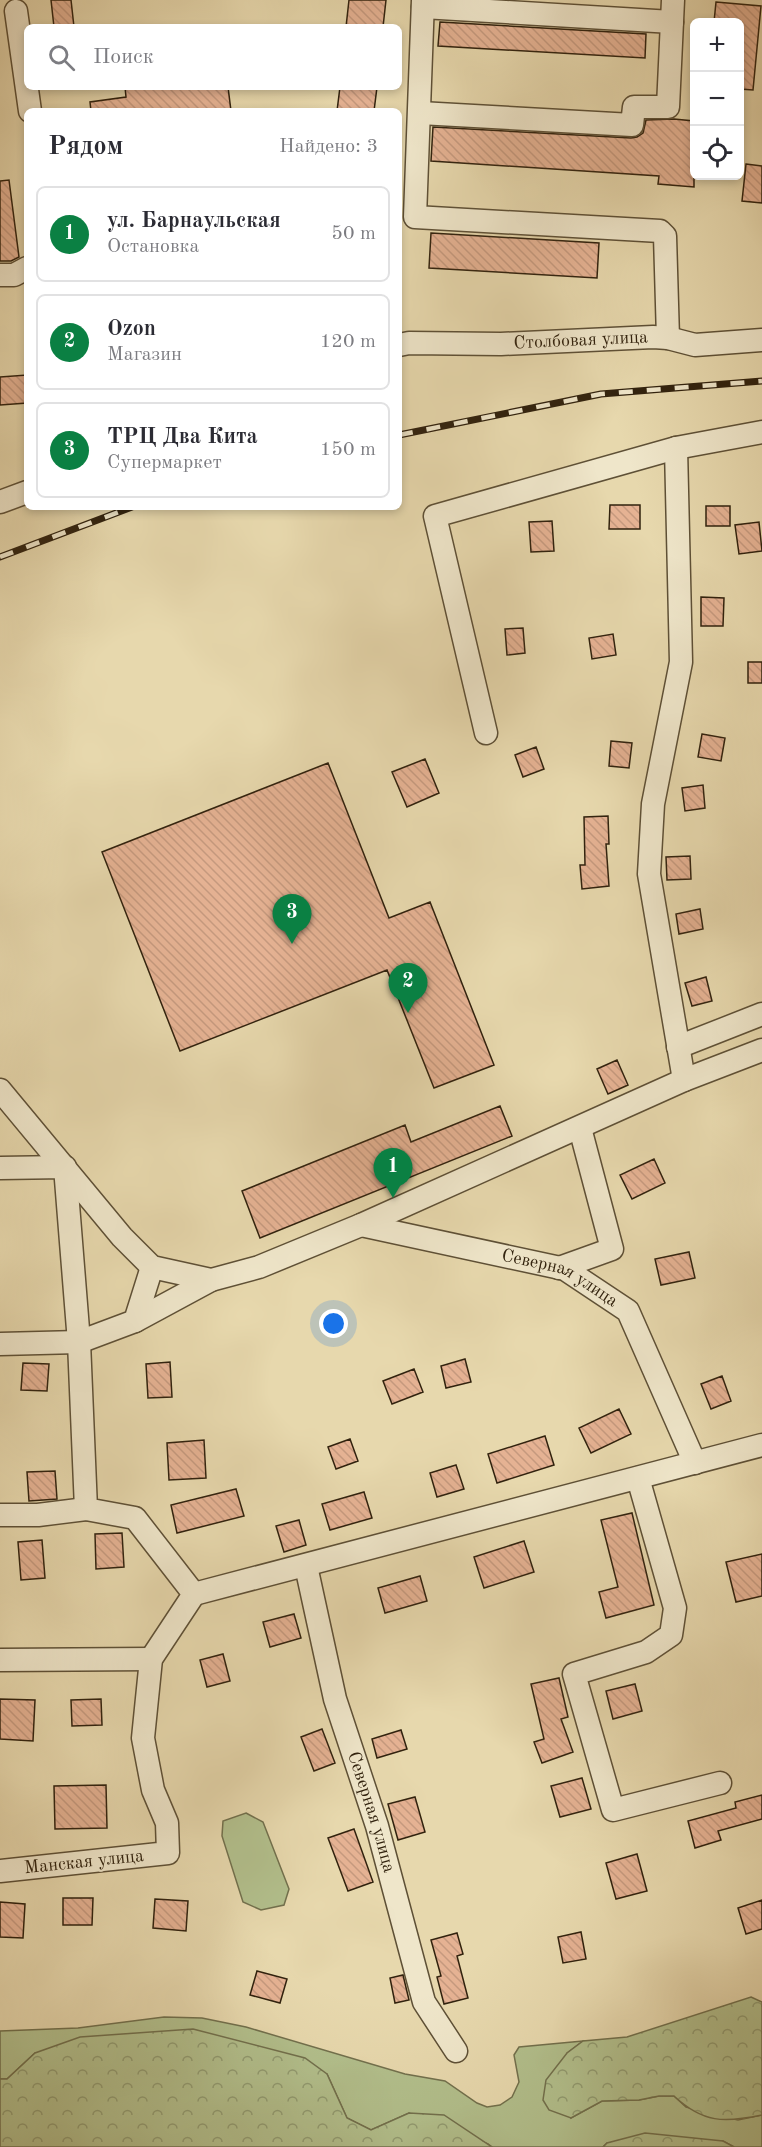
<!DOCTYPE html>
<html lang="ru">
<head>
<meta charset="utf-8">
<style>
	:root { --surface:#fff; --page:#f2f2f3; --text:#2b2b33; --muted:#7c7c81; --line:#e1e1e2; --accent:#0b8043 }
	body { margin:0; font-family:"Old Standard TT",serif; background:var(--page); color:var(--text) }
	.controls { position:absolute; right:18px; top:18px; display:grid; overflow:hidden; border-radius:9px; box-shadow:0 3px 9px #0003 }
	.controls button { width:54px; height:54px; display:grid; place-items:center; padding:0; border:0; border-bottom:2px solid var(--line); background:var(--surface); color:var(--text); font:30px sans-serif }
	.you { position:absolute; left:334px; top:1324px; width:21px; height:21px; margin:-15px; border:4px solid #fff; border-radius:50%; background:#1a73e8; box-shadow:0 0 0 9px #1a73e833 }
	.badge { display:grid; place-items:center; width:39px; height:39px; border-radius:50%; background:var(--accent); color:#fff; font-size:20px; font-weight:700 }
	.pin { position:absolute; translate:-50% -50px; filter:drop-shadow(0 2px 3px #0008) }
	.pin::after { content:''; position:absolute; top:32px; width:21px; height:18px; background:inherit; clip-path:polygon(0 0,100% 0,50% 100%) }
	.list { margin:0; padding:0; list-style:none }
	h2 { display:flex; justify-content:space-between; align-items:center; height:78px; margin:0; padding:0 24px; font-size:26px }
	h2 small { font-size:20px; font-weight:400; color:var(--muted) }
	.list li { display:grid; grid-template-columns:39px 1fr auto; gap:18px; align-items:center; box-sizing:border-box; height:96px; margin:0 12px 12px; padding:0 12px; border:2px solid var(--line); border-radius:9px }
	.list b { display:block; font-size:22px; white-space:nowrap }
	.list p { margin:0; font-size:20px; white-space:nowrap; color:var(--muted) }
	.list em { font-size:20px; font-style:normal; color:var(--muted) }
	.icon { flex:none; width:33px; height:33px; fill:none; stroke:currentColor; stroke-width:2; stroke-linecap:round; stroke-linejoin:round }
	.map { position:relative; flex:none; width:762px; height:2147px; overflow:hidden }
	.search { position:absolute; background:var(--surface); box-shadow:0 3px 9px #0003; left:24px; top:24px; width:378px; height:66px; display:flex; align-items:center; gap:15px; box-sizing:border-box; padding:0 21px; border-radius:9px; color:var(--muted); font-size:22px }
	.panel { position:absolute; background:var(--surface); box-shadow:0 3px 9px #0003; left:24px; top:108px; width:378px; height:402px; border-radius:9px }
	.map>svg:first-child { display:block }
</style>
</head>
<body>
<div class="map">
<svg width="762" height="2147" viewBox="0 0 762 2147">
	<defs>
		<pattern id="forest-crowns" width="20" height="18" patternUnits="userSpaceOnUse" patternTransform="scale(1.5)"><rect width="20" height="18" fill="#b2bf8c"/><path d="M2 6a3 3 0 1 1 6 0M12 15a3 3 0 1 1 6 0" fill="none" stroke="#919b71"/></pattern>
		<pattern id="building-back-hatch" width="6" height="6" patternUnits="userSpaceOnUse" patternTransform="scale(1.5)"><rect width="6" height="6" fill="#e5b293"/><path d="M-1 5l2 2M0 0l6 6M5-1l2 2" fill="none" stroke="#c5997e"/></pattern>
	</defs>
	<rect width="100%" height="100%" fill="#e7d8ad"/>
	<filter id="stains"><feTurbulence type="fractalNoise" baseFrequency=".00333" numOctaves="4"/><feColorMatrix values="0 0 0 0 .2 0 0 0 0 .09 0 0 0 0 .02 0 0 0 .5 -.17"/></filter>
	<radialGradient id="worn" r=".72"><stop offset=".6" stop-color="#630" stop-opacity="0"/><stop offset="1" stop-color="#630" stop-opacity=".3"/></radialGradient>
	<!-- grass -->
	<path fill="#b2bf8c" stroke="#72704d" stroke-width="1.5" d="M246,1813L263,1822L289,1889L284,1905L261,1910L243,1902L222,1836L223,1821Z
		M164,2017L202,2018L246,2027L405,2074L445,2081L477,2103L487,2107L500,2105L512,2097L519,2082L514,2055L519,2047L583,2041L567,2053L571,2118L602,2101L639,2100L659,2096H674L686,2107L738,2120L762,2115V2147H734L723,2141L607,2143L603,2147H492L488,2144L409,2113L371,2130L347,2118L327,2074L35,2053L7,2079H0V2031L78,2028Z"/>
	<!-- forest -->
	<path fill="url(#forest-crowns)" stroke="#72704d" stroke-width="1.5" d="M751,1997L762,2002V2115C724,2123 703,2123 674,2096H659L639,2100L602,2101L571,2118L549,2110L543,2100L546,2080L567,2053L583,2041L627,2037Z
		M193,2029L305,2058L327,2074L347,2118L371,2130L409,2113L444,2115L492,2147H0V2079H7L35,2053L80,2037Z
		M645,2133L723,2141L734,2147H603L607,2143Z"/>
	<!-- building -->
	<path fill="url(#building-back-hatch)" stroke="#31220e" stroke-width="1.5" d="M51,0H71L74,27H54Z
		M349,0H386L383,27H346Z
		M716,2L761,6L753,90L740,89V22H714Z
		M440,22L646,34L645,58L438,46Z
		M125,87H228L231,111H91L90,102L126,97Z
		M340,87H377L374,111H337Z
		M674,119L694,121V187L658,184L659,176L431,161L433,127L631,138L637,137L643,133L646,120Z
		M746,164L762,166V203L742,201Z
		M9,180L19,257L11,261H0V181Z
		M431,233L599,243L597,278L429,268Z
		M27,375V403L0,405V377Z
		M610,505H640V529H609Z
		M706,506H730V526H706Z
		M552,521L554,551L531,552L529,522Z
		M759,522L762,551L739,554L735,525Z
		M701,597L724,598L723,626H701Z
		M523,628L525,653L507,655L505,629Z
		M613,634L616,655L592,659L589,638Z
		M748,662H762V683H748Z
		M702,734L725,738L721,761L698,757Z
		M611,741L632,743L629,768L609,766Z
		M536,747L544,769L523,777L515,755Z
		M425,759L439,793L407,807L392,772Z
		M328,763L389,918L430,902L494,1065L434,1088L387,970L180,1051L102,852Z
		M703,785L705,808L685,811L682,788Z
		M608,816L609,844H606L609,886L582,889L580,865H585L584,817Z
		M690,856L691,879L667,880L666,857Z
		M700,909L703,929L679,934L676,914Z
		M706,977L712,1001L692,1006L685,983Z
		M617,1060L628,1085L608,1094L597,1069Z
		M500,1106L512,1136L260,1238L242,1191L405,1125L411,1142Z
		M654,1159L665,1183L632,1199L620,1175Z
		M689,1252L695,1278L661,1285L655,1259Z
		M465,1359L471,1382L446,1388L441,1366Z
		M170,1362L172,1397L148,1398L146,1364Z
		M23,1363L49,1364L47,1391L21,1390Z
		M414,1369L423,1392L392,1404L383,1381Z
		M722,1376L731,1401L711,1409L701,1384Z
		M619,1409L631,1434L591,1453L579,1428Z
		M545,1436L554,1465L497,1483L488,1454Z
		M350,1439L358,1461L336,1469L328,1447Z
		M204,1440L206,1478L169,1480L167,1443Z
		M456,1465L464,1489L437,1497L430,1473Z
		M55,1471L57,1499L29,1501L27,1472Z
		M236,1489L244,1516L177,1533L171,1505Z
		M364,1492L372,1518L330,1530L322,1504Z
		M632,1513L654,1605L606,1618L599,1592L618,1587L601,1520Z
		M299,1520L306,1545L284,1552L276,1526Z
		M122,1533L124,1567L96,1569L95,1534Z
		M42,1540L45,1578L21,1580L18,1542Z
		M524,1541L534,1572L484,1588L474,1557Z
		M762,1554V1596L736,1602L726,1562Z
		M420,1576L427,1601L385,1613L378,1588Z
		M294,1614L301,1638L270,1647L263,1622Z
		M223,1654L230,1681L207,1687L200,1660Z
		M559,1678L568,1717L561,1719L573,1752L542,1763L534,1742L544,1739L531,1684Z
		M635,1684L642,1711L613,1719L606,1691Z
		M0,1699L35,1700L33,1741L0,1739Z
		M101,1699L102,1725L72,1726L71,1700Z
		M322,1729L335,1763L314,1771L301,1737Z
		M401,1730L407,1749L377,1758L372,1739Z
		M582,1778L591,1809L560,1817L551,1786Z
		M106,1785L107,1828L55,1829L54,1786Z
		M762,1795V1819L718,1831L721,1840L695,1848L688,1821L736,1808L735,1802Z
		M415,1797L425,1832L398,1840L388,1804Z
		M354,1829L373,1882L348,1891L328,1838Z
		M637,1854L647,1891L616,1899L606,1863Z
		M63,1898H93L92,1925H63Z
		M155,1899L188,1901L186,1931L153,1928Z
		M762,1900V1929L746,1934L738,1908Z
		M0,1902L25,1904L23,1938L0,1937Z
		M581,1932L586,1959L563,1963L558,1937Z
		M457,1933L463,1954L457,1956L468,1998L444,2004L437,1977L441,1976L431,1940Z
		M257,1971L287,1979L280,2003L250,1995Z
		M403,1975L409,2000L395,2003L390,1978Z"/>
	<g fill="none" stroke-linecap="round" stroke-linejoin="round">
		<defs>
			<g id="minor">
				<path d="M423,0L415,217L660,231L665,236L668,338"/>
				<path d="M423,7L672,22"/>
				<path d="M16,11L30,111"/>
				<path d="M420,113L632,125L634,107H668L673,0"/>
				<path d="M0,275H14L27,268"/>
				<path id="s1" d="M399,345L409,343L501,344L653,337L668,338L695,345L762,340"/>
				<path d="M676,448L681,662L653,804L649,874L684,1080"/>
				<path d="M0,502L27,492"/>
				<path d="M486,733L435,516L676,448L762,432"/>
				<path d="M678,1047L762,1014"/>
				<path d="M0,1090L122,1237L152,1267L211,1280L259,1267L361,1225L684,1080L762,1050"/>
				<path d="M0,1168L65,1167L79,1342L86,1509L135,1518L194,1594L151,1659L143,1738L153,1790L167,1823L168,1853L0,1871"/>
				<path id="s2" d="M361,1225L565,1269L628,1311L695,1463"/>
				<path d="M559,1268L612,1249L580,1128"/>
				<path d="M135,1321L211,1280"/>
				<path d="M0,1344L79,1342L135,1321L152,1267"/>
				<path d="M638,1478L675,1608L671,1635L646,1652L574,1674L613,1810L720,1783"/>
				<path d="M0,1515H38L86,1509"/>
				<path id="s3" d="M306,1566L335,1699L377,1826L424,2002L456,2051"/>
				<path d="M194,1594L762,1445"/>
				<path d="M0,1660L151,1659"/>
			</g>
		</defs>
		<!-- minor casing -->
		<use href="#minor" stroke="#5e5036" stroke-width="25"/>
		<!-- minor -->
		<use href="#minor" stroke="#efe6ca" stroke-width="22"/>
		<defs>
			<path id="rail" d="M399,435L601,394L762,381
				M0,557L132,507"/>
		</defs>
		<!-- rail casing -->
		<use href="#rail" stroke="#31220e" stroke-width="7"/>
		<!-- rail -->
		<use href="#rail" stroke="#efe6ca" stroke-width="4.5" stroke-dasharray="14" stroke-linecap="butt"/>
	</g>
	<g text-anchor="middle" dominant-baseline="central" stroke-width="4.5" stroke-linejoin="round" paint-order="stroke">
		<!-- street labels -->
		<g font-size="18" fill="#31220e" stroke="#efe6ca">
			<text stroke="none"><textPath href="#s1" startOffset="182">Столбовая улица</textPath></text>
			<text stroke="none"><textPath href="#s2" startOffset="207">Северная улица</textPath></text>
			<text stroke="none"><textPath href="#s3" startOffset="255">Северная улица</textPath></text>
			<text transform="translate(84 1862) rotate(-6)">Манская улица</text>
		</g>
	</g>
	<rect width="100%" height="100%" filter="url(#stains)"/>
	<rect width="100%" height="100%" fill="url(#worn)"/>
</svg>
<div class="controls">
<button>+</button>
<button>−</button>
<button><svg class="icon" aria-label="locate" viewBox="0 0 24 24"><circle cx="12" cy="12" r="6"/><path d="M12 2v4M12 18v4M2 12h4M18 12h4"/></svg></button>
</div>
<div class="you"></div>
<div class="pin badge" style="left:393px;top:1198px">1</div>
<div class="pin badge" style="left:408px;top:1013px">2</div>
<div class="pin badge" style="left:292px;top:944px">3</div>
<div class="search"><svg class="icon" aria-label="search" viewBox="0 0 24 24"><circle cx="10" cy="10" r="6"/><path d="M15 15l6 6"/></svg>Поиск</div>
<section class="panel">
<h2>Рядом<small>Найдено: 3</small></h2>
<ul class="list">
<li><span class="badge">1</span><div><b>ул. Барнаульская</b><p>Остановка</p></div><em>50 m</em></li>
<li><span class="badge">2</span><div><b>Ozon</b><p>Магазин</p></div><em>120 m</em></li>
<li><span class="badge">3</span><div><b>ТРЦ Два Кита</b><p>Супермаркет</p></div><em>150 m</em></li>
</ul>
</section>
</div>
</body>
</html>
